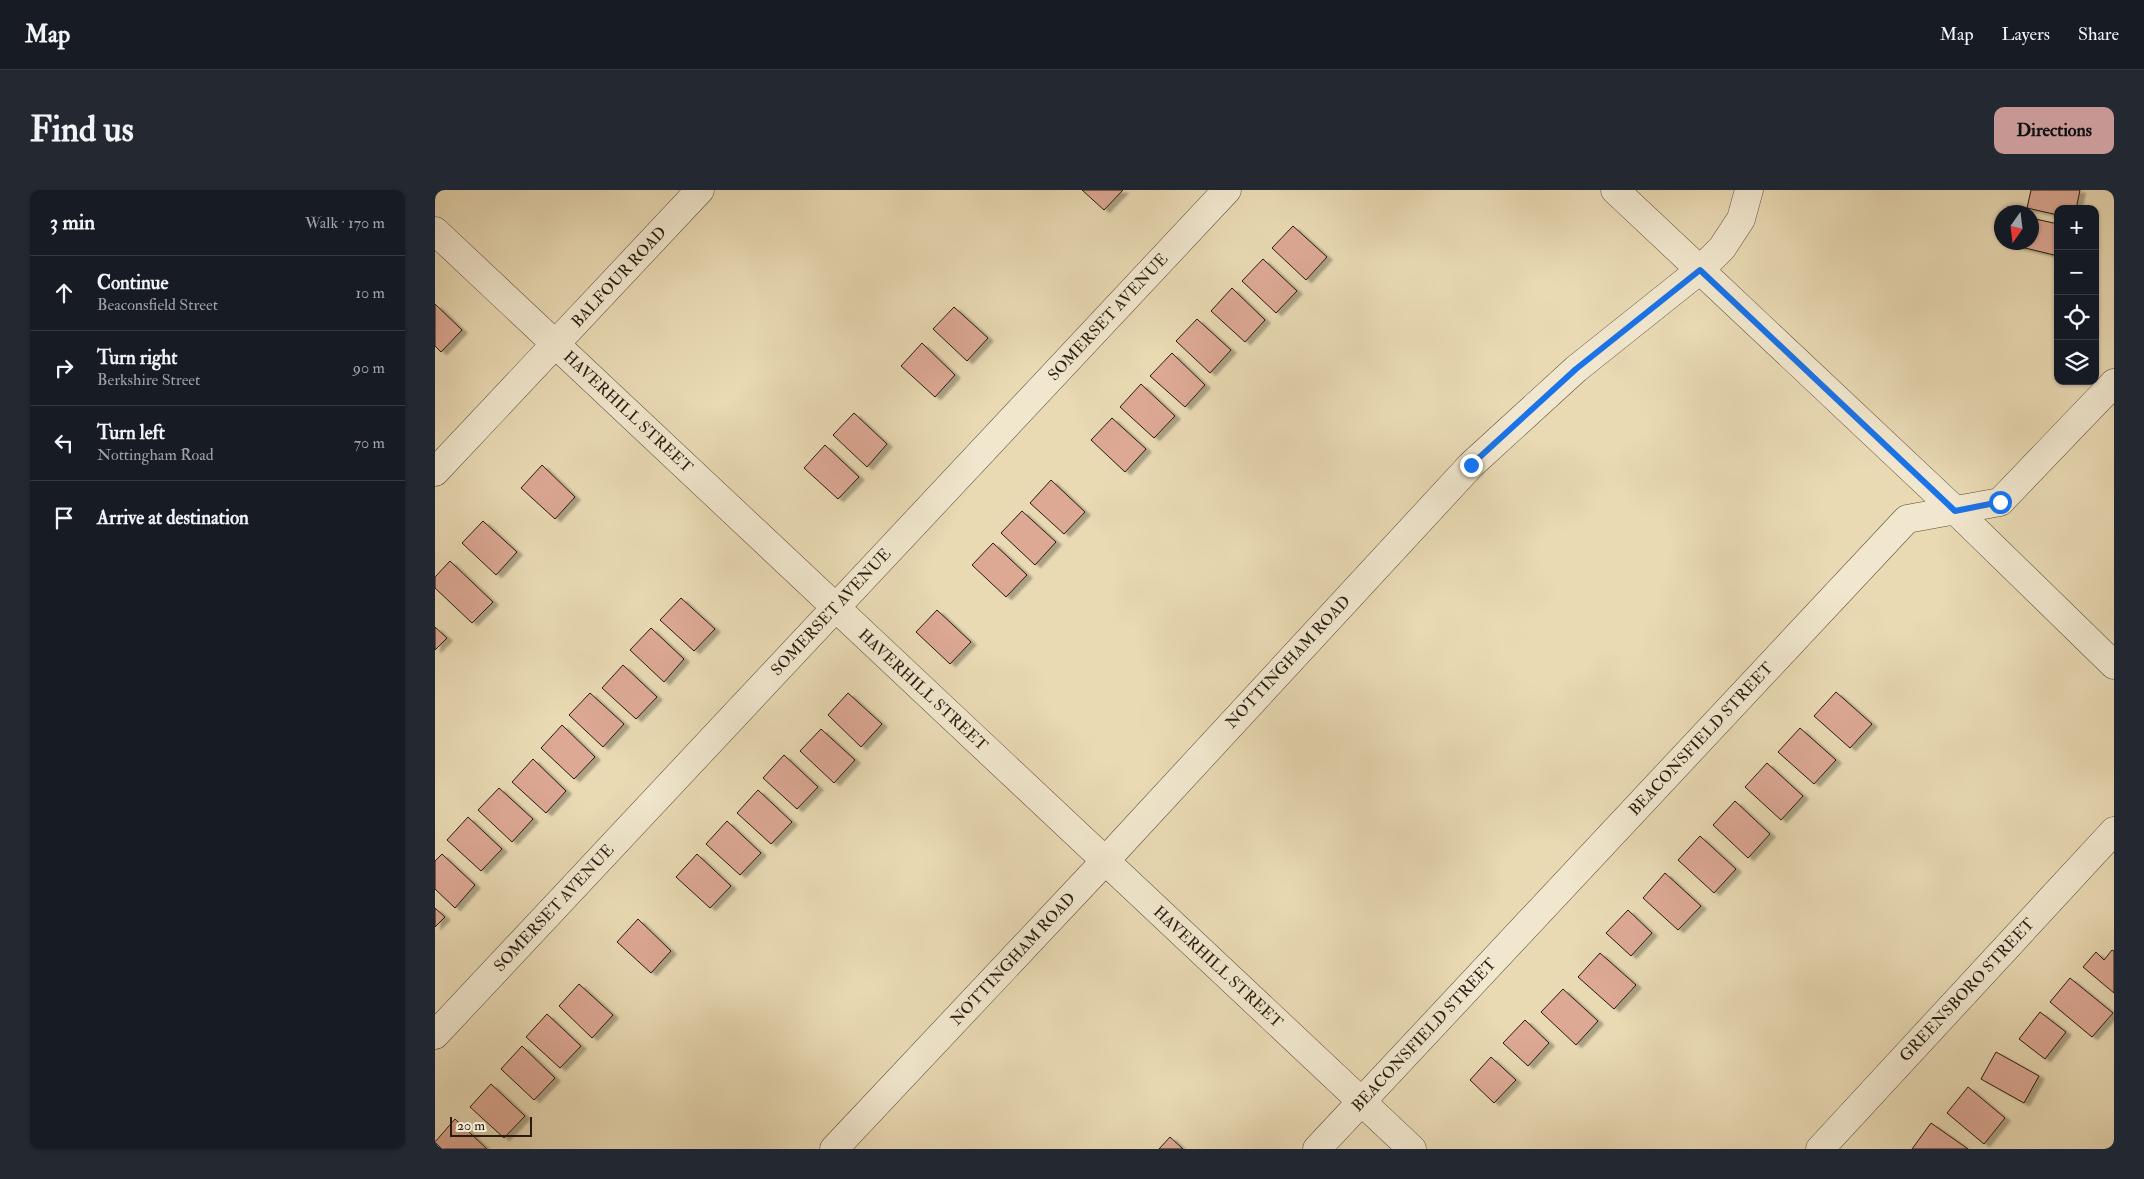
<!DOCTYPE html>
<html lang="en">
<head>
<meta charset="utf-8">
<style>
	:root { --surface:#171b24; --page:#242831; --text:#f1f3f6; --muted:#9ea1a6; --line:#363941; --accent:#c59692 }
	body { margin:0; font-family:"IM FELL Double Pica",serif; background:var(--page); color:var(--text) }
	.controls { position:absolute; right:15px; top:15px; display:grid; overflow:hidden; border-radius:10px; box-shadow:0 1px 4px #0004 }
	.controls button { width:45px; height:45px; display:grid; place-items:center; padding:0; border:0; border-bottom:1px solid var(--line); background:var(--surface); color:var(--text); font:25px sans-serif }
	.compass { position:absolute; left:1559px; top:15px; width:45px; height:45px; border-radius:50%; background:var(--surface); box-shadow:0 1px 4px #0004; rotate:194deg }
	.scale { position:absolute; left:15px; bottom:12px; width:82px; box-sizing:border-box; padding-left:5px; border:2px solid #271b10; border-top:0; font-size:14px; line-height:18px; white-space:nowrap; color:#271b10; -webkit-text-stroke:4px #f1e7ce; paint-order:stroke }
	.stop { position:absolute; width:15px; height:15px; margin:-11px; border:4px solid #1a73e8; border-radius:50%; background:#fff }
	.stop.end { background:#1a73e8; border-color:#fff; box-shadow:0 1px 5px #0008 }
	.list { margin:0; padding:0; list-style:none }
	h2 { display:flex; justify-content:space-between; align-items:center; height:65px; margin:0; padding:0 20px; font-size:21px }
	h2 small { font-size:16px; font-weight:400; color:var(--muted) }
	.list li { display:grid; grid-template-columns:32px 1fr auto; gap:15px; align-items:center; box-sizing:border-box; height:75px; padding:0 20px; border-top:1px solid var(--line) }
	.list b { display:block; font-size:19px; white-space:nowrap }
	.list p { margin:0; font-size:16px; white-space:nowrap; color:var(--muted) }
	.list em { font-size:16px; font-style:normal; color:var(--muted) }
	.icon { flex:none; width:28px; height:28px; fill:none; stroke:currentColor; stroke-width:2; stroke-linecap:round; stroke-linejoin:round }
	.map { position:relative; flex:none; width:1679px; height:959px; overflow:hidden; border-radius:10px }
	header { display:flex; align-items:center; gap:30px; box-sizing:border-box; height:70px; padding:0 25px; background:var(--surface); border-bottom:1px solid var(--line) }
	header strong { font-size:24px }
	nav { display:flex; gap:28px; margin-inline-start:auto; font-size:18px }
	.intro { display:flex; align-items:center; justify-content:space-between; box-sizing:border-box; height:120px; padding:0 30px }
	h1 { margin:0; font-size:35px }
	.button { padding:12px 22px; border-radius:10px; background:var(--accent); color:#111; font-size:18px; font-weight:700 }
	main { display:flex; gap:30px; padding:0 30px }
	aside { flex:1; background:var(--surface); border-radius:10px; box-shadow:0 1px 4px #0004 }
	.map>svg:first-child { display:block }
</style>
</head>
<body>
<header>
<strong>Map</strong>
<nav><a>Map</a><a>Layers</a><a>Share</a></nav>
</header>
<div class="intro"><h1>Find us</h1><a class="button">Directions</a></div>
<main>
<aside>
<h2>3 min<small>Walk · 170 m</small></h2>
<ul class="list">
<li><svg class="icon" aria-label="ahead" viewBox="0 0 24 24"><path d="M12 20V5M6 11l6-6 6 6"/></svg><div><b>Continue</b><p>Beaconsfield Street</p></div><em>10 m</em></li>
<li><svg class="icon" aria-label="right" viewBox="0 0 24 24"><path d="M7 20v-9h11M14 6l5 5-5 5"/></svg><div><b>Turn right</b><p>Berkshire Street</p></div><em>90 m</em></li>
<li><svg class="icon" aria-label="left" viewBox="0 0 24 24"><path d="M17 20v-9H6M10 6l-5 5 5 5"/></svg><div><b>Turn left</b><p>Nottingham Road</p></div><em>70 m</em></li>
<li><svg class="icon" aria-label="arrive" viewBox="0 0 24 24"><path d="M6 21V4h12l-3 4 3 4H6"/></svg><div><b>Arrive at destination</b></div></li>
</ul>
</aside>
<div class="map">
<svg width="1679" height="959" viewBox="0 0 1679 959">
	<defs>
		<filter id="shadow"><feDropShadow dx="5.5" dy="3" stdDeviation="1" flood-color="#0004"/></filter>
	</defs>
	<rect width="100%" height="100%" fill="#e9dab4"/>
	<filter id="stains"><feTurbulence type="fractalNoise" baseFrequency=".004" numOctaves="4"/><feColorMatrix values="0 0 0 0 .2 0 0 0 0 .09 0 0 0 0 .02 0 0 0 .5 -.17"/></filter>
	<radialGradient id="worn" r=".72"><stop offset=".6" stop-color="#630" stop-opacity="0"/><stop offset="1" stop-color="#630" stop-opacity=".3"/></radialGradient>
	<!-- building -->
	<path fill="#dda995" stroke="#271b10" filter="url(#shadow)" d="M647,0H688L669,20Z
		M1596,0H1645L1641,19H1623V25L1592,18Z
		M1596,28L1623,34V66L1578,55L1579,52H1596Z
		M858,36L892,67L871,90L837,58Z
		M828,69L862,101L841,123L807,91Z
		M797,98L830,130L810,152L776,121Z
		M0,114L27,140L6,162L0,156Z
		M519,117L553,148L532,171L498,139Z
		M762,129L796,160L775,183L741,151Z
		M487,153L520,185L500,207L466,176Z
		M737,163L770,195L750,217L715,186Z
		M706,194L740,226L719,248L685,217Z
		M419,223L452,254L432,277L398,245Z
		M677,228L711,259L690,282L656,250Z
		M390,255L424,287L403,309L369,278Z
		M107,275L140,307L120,329L86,298Z
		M616,290L650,322L629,344L595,313Z
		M587,321L621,352L600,375L566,343Z
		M48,331L82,362L61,385L27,353Z
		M558,353L592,385L571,407L537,375Z
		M15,371L58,412L37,433L0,398V387Z
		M246,408L280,439L259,461L225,430Z
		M502,420L536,452L515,474L481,442Z
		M0,437L12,448L0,460Z
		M216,438L249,469L229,492L195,460Z
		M188,475L222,507L201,529L167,498Z
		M1401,502L1437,534L1415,558L1379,526Z
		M155,503L189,534L168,557L134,525Z
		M413,503L447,534L426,557L393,525Z
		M127,535L160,567L139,589L106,558Z
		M1365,538L1401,570L1379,594L1343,562Z
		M386,539L420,570L399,593L365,561Z
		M349,565L383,597L362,619L328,588Z
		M98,569L131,601L111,623L77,592Z
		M1332,573L1368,606L1346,630L1310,597Z
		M64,598L98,629L77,652L43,620Z
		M323,600L357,632L336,654L302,623Z
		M1300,611L1335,644L1313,668L1278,635Z
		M33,627L67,659L46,681L12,650Z
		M292,631L326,663L305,685L271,654Z
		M1265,646L1301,679L1279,703L1243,670Z
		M7,664L40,695L20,718L0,699V671Z
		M262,664L296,696L275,718L241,687Z
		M1230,683L1266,716L1243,740L1208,708Z
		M0,718L10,727L0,737Z
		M1193,720L1217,743L1196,766L1171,743Z
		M203,729L236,761L216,783L182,752Z
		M1677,760L1679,761V803L1648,777L1661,762L1669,770Z
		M1165,763L1201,795L1179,819L1143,787Z
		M1635,788L1678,823L1657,847L1615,812Z
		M144,794L178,825L157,848L124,816Z
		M1128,799L1163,831L1141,855L1106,822Z
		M1605,822L1631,842L1610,869L1584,849Z
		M112,824L146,856L125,878L91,847Z
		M1090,830L1114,853L1093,876L1068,853Z
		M87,856L120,888L99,910L66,879Z
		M1561,862L1604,886L1589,913L1546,889Z
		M1056,867L1081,890L1059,913L1035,890Z
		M56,894L90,926L69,948L35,917Z
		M1533,897L1570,928L1549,954L1512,923Z
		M20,929L52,959H7L0,952Z
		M1496,933L1533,959H1477Z
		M735,947L748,959H724Z"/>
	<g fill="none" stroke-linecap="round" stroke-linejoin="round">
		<defs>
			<path id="minor" d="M1180,0L1521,321L1679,475
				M0,41L977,959
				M0,282L265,0
				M0,845L792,0
				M399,959L670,671L1036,275L1141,179L1265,80L1287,58L1306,29L1314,0
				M882,959L1472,329L1565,312L1679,193
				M1385,959L1679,641"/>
		</defs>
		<!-- minor casing -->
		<use href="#minor" stroke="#584b39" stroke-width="29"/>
		<!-- minor -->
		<use href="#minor" stroke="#f1e7ce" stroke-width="28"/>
	</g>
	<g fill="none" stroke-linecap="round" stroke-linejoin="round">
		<!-- route -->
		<path stroke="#1a73e8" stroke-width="6" d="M1036,275L1141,179L1265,80L1520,321L1565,312"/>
	</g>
	<g text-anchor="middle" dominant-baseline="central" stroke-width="4.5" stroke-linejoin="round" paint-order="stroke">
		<!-- street labels -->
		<g font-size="16" fill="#271b10" stroke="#f1e7ce">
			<text transform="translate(184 87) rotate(-47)">BALFOUR ROAD</text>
			<text transform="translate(673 127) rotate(-47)">SOMERSET AVENUE</text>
			<text transform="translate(193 222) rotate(43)">HAVERHILL STREET</text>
			<text transform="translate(396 422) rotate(-47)">SOMERSET AVENUE</text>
			<text transform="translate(853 472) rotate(-47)">NOTTINGHAM ROAD</text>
			<text transform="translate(488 500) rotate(43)">HAVERHILL STREET</text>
			<text transform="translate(1266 549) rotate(-47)">BEACONSFIELD STREET</text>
			<text transform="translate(119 718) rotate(-47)">SOMERSET AVENUE</text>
			<text transform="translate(578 769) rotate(-47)">NOTTINGHAM ROAD</text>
			<text transform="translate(783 777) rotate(43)">HAVERHILL STREET</text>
			<text transform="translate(1532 800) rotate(-47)">GREENSBORO STREET</text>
			<text transform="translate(989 845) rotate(-47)">BEACONSFIELD STREET</text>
		</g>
	</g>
	<rect width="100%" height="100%" filter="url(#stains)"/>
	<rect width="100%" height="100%" fill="url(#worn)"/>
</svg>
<div class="controls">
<button>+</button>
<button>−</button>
<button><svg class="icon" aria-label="locate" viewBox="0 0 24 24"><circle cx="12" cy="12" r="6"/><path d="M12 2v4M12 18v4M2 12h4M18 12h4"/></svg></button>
<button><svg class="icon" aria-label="layers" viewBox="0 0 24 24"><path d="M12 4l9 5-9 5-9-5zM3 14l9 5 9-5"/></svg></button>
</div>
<svg class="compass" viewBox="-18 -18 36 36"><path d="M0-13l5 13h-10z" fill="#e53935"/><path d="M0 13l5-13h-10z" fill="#9ea1a6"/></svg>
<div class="scale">20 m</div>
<div class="stop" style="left:1565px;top:312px"></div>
<div class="stop end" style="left:1036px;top:275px"></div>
</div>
</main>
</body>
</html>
